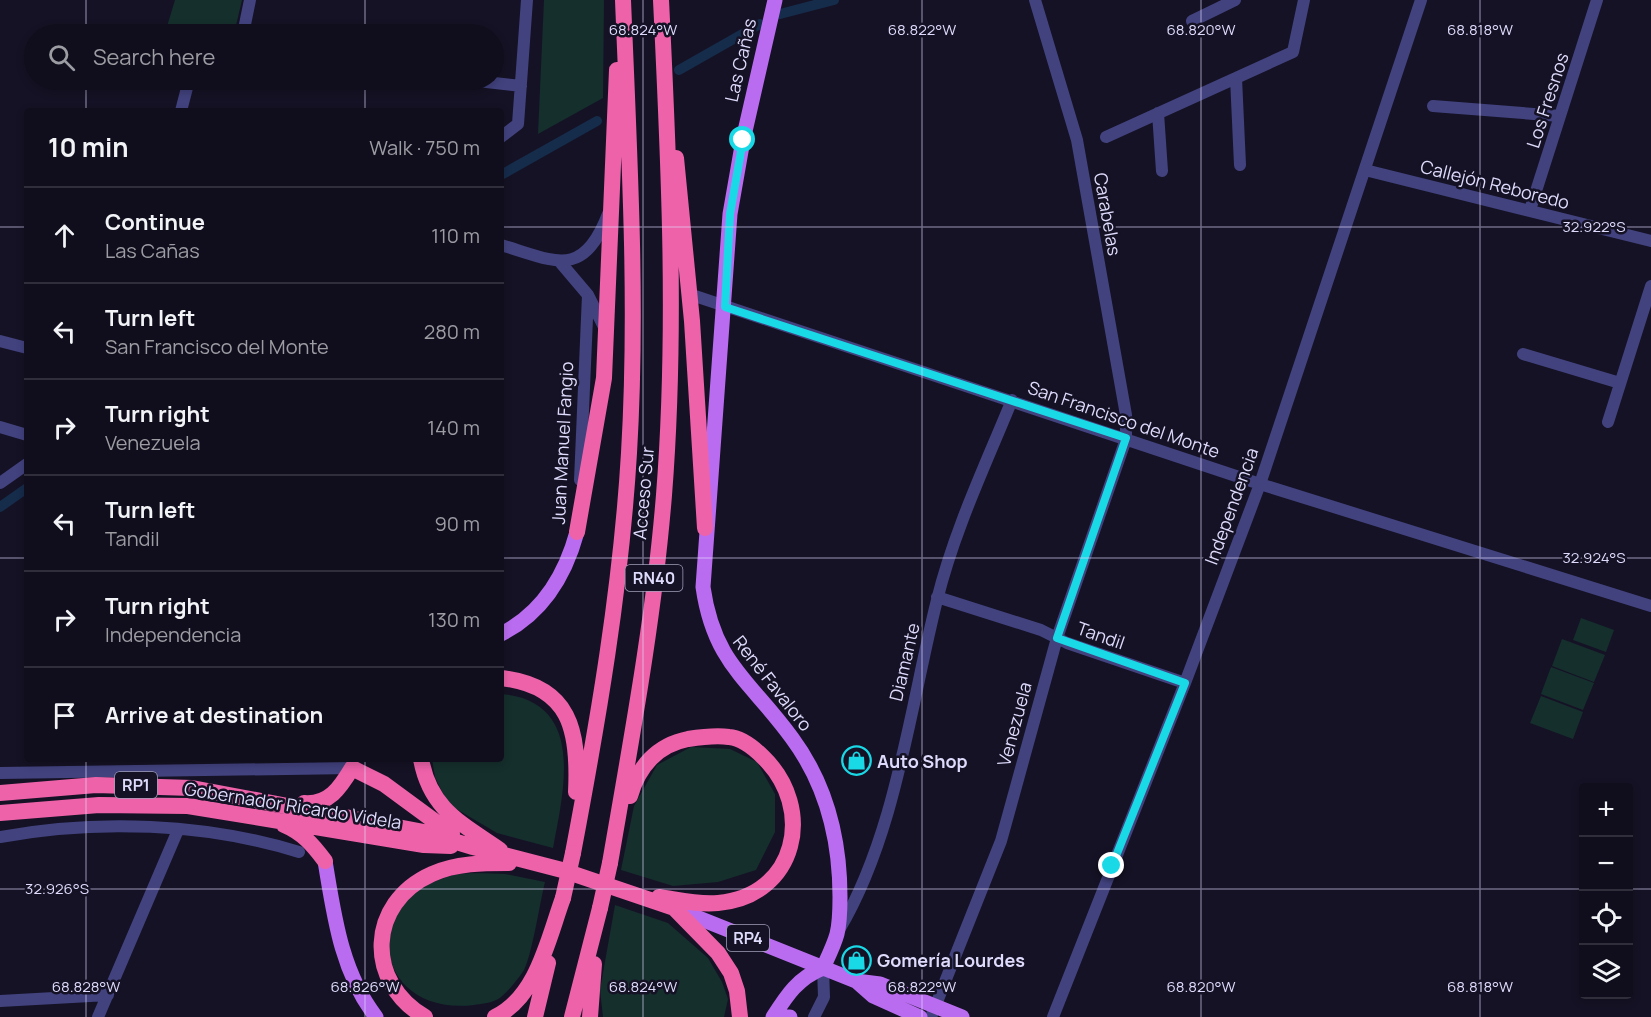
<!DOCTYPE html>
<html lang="en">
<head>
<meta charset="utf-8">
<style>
	:root { --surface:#100e1c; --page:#1e1c29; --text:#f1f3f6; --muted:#9c9ca3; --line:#302e3b }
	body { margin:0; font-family:Manrope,sans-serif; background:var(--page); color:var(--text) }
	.controls { position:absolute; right:18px; bottom:18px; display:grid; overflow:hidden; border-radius:6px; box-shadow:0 3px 9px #0003 }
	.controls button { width:54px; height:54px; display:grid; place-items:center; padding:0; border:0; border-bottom:2px solid var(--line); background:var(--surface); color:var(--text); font:30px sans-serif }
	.stop { position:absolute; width:18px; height:18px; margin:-14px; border:4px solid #1ad9e7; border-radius:50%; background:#fff }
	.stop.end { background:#1ad9e7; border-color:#fff; box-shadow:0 2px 6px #0008 }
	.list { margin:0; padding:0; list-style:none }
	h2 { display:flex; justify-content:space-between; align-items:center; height:78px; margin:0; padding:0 24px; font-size:26px }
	h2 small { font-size:20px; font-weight:400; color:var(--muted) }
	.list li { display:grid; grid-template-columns:39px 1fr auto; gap:18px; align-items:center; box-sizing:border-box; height:96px; padding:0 24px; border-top:2px solid var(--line) }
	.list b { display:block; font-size:22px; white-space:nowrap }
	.list p { margin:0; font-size:20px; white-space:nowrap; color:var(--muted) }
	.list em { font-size:20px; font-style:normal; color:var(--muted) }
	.icon { flex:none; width:33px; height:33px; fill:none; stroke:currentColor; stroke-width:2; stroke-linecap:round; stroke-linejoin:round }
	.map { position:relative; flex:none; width:1651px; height:1017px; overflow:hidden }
	.search { position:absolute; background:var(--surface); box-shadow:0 3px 9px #0003; left:24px; top:24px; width:480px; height:66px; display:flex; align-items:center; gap:15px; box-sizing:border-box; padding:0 21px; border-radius:33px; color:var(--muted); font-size:22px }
	.panel { position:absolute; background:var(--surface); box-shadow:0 3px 9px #0003; left:24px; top:108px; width:480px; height:654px; border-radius:6px }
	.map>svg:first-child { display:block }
</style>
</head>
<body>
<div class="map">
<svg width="1651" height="1017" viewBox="0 0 1651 1017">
	<rect width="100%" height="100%" fill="#151225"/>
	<!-- green -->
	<path fill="#152f2d" d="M175,0H242L234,34L165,33Z
		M544,0H604L603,98L538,134Z
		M1581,618L1614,630L1606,652L1573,640Z
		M1562,639L1605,655L1594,682L1552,666Z
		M1551,667L1594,683L1583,710L1541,694Z
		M501,694C586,701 564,790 553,848L497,833L448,804L435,777L432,759H501Z
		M1541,696L1583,712L1573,739L1530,723Z
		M691,747L730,749L757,762L775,794V832L756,870L718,882L673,886L621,870L634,806L657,765Z
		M505,874L545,882C540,902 532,955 524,970C519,978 504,997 496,1000C490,1003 481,1004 474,1005C373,1017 356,899 454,875C470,872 489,874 505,874Z
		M615,905L668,923L708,958L722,982L728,999L724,1017H603L600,990Z"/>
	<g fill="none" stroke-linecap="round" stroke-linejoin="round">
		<!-- canal -->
		<path stroke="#162c4b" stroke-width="10" d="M780,14L834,0
			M679,70L760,24
			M501,175L597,121
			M0,507L27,488"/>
		<!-- minor -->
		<path stroke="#42427f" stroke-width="12" d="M1192,21L1235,0
			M243,34L250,0
			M1236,78L1240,165
			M469,80L521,86
			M1433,106L1560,116
			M181,111L189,80
			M1158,113L1162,171
			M501,137L518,124L527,0
			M1106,137L1293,52L1304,0
			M1365,170L1651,241
			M1530,210L1597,0
			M501,245C555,261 583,280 608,214
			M560,262L588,295L606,331
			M689,294L1260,484L1651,606
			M0,341L27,348
			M1523,354L1620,383
			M1608,422L1651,286
			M0,427L27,435
			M580,480L588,295
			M0,483L27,464
			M937,597L1041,630L1067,643L1185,683
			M0,773L352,768
			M0,837C97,819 205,823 299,852
			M839,930C896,834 910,707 937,600C954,531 985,466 1012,400
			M0,1001L108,995
			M98,1017L178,830
			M814,1017L824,997L823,968
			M931,1017L1001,841L1057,638L1126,439V415L1077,140L1035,0
			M1053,1017L1185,683L1260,484L1421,0"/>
		<!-- major -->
		<path stroke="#ba6cf0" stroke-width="15" d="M501,634C543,613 565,576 577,532
			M325,861C334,915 341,972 376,1017
			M676,909L856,981L880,984L962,1017
			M856,981L873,996L920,1017
			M773,1017C787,995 798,978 823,968C828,957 834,945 837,934C840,922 840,909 840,897C840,840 826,784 792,738C750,680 714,664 703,587L730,214L743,140L775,0
			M781,1017H790"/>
		<!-- highway -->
		<path stroke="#ee62aa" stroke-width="16" d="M676,158L692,321L705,528
			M577,532L604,378L617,70
			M501,678C571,686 579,731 576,792
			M421,759C430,809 461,823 500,850
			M0,793L96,785L192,788L424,832L473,847L562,870L674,908L718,953L731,973L737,991L740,1017
			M630,796C638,767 657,745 688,739C701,737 715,735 729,737C742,738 754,748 763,757C816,808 797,896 718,903C699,905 679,900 659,897
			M304,803C329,805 340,788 352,768L384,784L452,834
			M0,813L99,805L188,806L424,845L451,846
			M284,825C303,833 313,845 325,861
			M573,853C598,721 621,588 629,453C638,303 629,151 623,0
			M610,863C631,741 654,619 664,495C677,331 669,164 661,0
			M425,1017C365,982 367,903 432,874C456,863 484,863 509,863
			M495,1017C537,997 548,939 563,898
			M535,1017L548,963
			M572,1017L600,908
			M590,1017L594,964"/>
		<!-- highway-bridge -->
		<path stroke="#ee62aa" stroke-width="16" d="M563,898L573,853
			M600,908L610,863"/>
	</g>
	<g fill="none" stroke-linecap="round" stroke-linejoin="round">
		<!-- route -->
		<path stroke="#1ad9e7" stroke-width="8" d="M743,140L730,214L725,307L1126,438L1057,638L1185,683L1112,866"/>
	</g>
	<!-- ticks -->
	<path fill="none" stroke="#dddafb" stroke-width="1.5" stroke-opacity="0.45" d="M86,0V34M365,0V34M643,0V1017M922,0V1017M1201,0V1017M1480,0V1017M86,80V111M365,80V111M0,227H27M501,227H1651M0,558H27M501,558H1651M86,759V1017M365,759V1017M0,889H1584M1628,889H1651"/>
	<!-- icons -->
	<defs>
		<symbol id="shop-ring" viewBox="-11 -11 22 22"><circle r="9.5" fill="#151225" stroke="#1ad9e7" stroke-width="1.5"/><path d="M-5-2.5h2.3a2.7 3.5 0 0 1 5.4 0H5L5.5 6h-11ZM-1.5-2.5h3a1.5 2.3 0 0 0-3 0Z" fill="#1ad9e7"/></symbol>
	</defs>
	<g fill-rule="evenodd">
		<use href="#shop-ring" x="840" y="744" width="33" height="33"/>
		<use href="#shop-ring" x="840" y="944" width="33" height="33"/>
	</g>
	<g text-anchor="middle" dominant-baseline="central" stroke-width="5" stroke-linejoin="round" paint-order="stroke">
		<!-- shield labels -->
		<g fill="#151225" stroke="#a19ebb" stroke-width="1.5">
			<rect x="625.5" y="565" width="57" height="26" rx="4.5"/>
			<rect x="115" y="772" width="42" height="26" rx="4.5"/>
			<rect x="727" y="925" width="42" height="26" rx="4.5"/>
		</g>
		<g font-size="16" font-weight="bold" fill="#dddafb">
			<text x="654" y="578">RN40</text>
			<text x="136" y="785">RP1</text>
			<text x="748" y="938">RP4</text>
		</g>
		<!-- street labels -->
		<g font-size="18" fill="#dddafb" stroke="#151225">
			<text transform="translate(740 60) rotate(-77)">Las Cañas</text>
			<text transform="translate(1547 100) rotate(-72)">Los Fresnos</text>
			<text transform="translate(1495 184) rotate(14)">Callejón Reboredo</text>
			<text transform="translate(1108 214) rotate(80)">Carabelas</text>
			<text transform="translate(1124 419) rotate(19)">San Francisco del Monte</text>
			<text transform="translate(562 443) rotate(-87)">Juan Manuel Fangio</text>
			<text transform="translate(643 493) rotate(-85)">Acceso Sur</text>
			<text transform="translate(1231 506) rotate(-70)">Independencia</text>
			<text transform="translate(1101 635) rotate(19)">Tandil</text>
			<text transform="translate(904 662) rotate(-77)">Diamante</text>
			<text transform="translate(773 683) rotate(52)">René Favaloro</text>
			<text transform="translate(1014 724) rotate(-75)">Venezuela</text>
			<text transform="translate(293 805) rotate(9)">Gobernador Ricardo Videla</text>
		</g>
		<!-- poi labels -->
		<g font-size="18" font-weight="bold" fill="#dddafb" stroke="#151225" text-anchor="start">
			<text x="877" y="761">Auto Shop</text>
			<text x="877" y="960">Gomería Lourdes</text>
		</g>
	</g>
	<g font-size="15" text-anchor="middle" fill="#dddafb" stroke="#151225" stroke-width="5" stroke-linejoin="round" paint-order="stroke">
		<text x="643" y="35">68.824°W</text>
		<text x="922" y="35">68.822°W</text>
		<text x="1201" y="35">68.820°W</text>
		<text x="1480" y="35">68.818°W</text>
		<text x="1594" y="232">32.922°S</text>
		<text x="1594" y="563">32.924°S</text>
		<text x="57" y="894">32.926°S</text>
		<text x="86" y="992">68.828°W</text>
		<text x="365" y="992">68.826°W</text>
		<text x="643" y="992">68.824°W</text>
		<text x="922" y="992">68.822°W</text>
		<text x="1201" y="992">68.820°W</text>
		<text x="1480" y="992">68.818°W</text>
	</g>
</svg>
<div class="controls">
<button>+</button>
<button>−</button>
<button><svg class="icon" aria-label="locate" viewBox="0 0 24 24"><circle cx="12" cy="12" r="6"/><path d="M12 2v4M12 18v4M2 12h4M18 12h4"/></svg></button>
<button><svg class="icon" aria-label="layers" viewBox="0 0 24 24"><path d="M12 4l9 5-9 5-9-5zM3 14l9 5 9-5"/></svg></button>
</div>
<div class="stop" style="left:743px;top:140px"></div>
<div class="stop end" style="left:1112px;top:866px"></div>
<div class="search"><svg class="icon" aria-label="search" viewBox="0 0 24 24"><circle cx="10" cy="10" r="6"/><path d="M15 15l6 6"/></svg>Search here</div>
<section class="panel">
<h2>10 min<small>Walk · 750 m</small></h2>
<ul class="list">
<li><svg class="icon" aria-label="ahead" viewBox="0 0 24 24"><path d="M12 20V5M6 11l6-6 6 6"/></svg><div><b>Continue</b><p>Las Cañas</p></div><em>110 m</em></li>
<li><svg class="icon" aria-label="left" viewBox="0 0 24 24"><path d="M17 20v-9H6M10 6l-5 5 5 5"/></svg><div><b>Turn left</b><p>San Francisco del Monte</p></div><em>280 m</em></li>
<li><svg class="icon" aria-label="right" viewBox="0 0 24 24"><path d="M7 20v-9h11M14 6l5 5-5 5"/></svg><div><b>Turn right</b><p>Venezuela</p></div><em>140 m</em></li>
<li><svg class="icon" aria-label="left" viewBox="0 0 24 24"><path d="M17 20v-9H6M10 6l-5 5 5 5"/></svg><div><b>Turn left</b><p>Tandil</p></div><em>90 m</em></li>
<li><svg class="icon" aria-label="right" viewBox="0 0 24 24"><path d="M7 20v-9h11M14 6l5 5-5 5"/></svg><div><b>Turn right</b><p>Independencia</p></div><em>130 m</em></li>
<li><svg class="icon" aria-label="arrive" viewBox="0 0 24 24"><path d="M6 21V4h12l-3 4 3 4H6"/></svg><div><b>Arrive at destination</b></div></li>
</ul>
</section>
</div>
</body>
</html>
